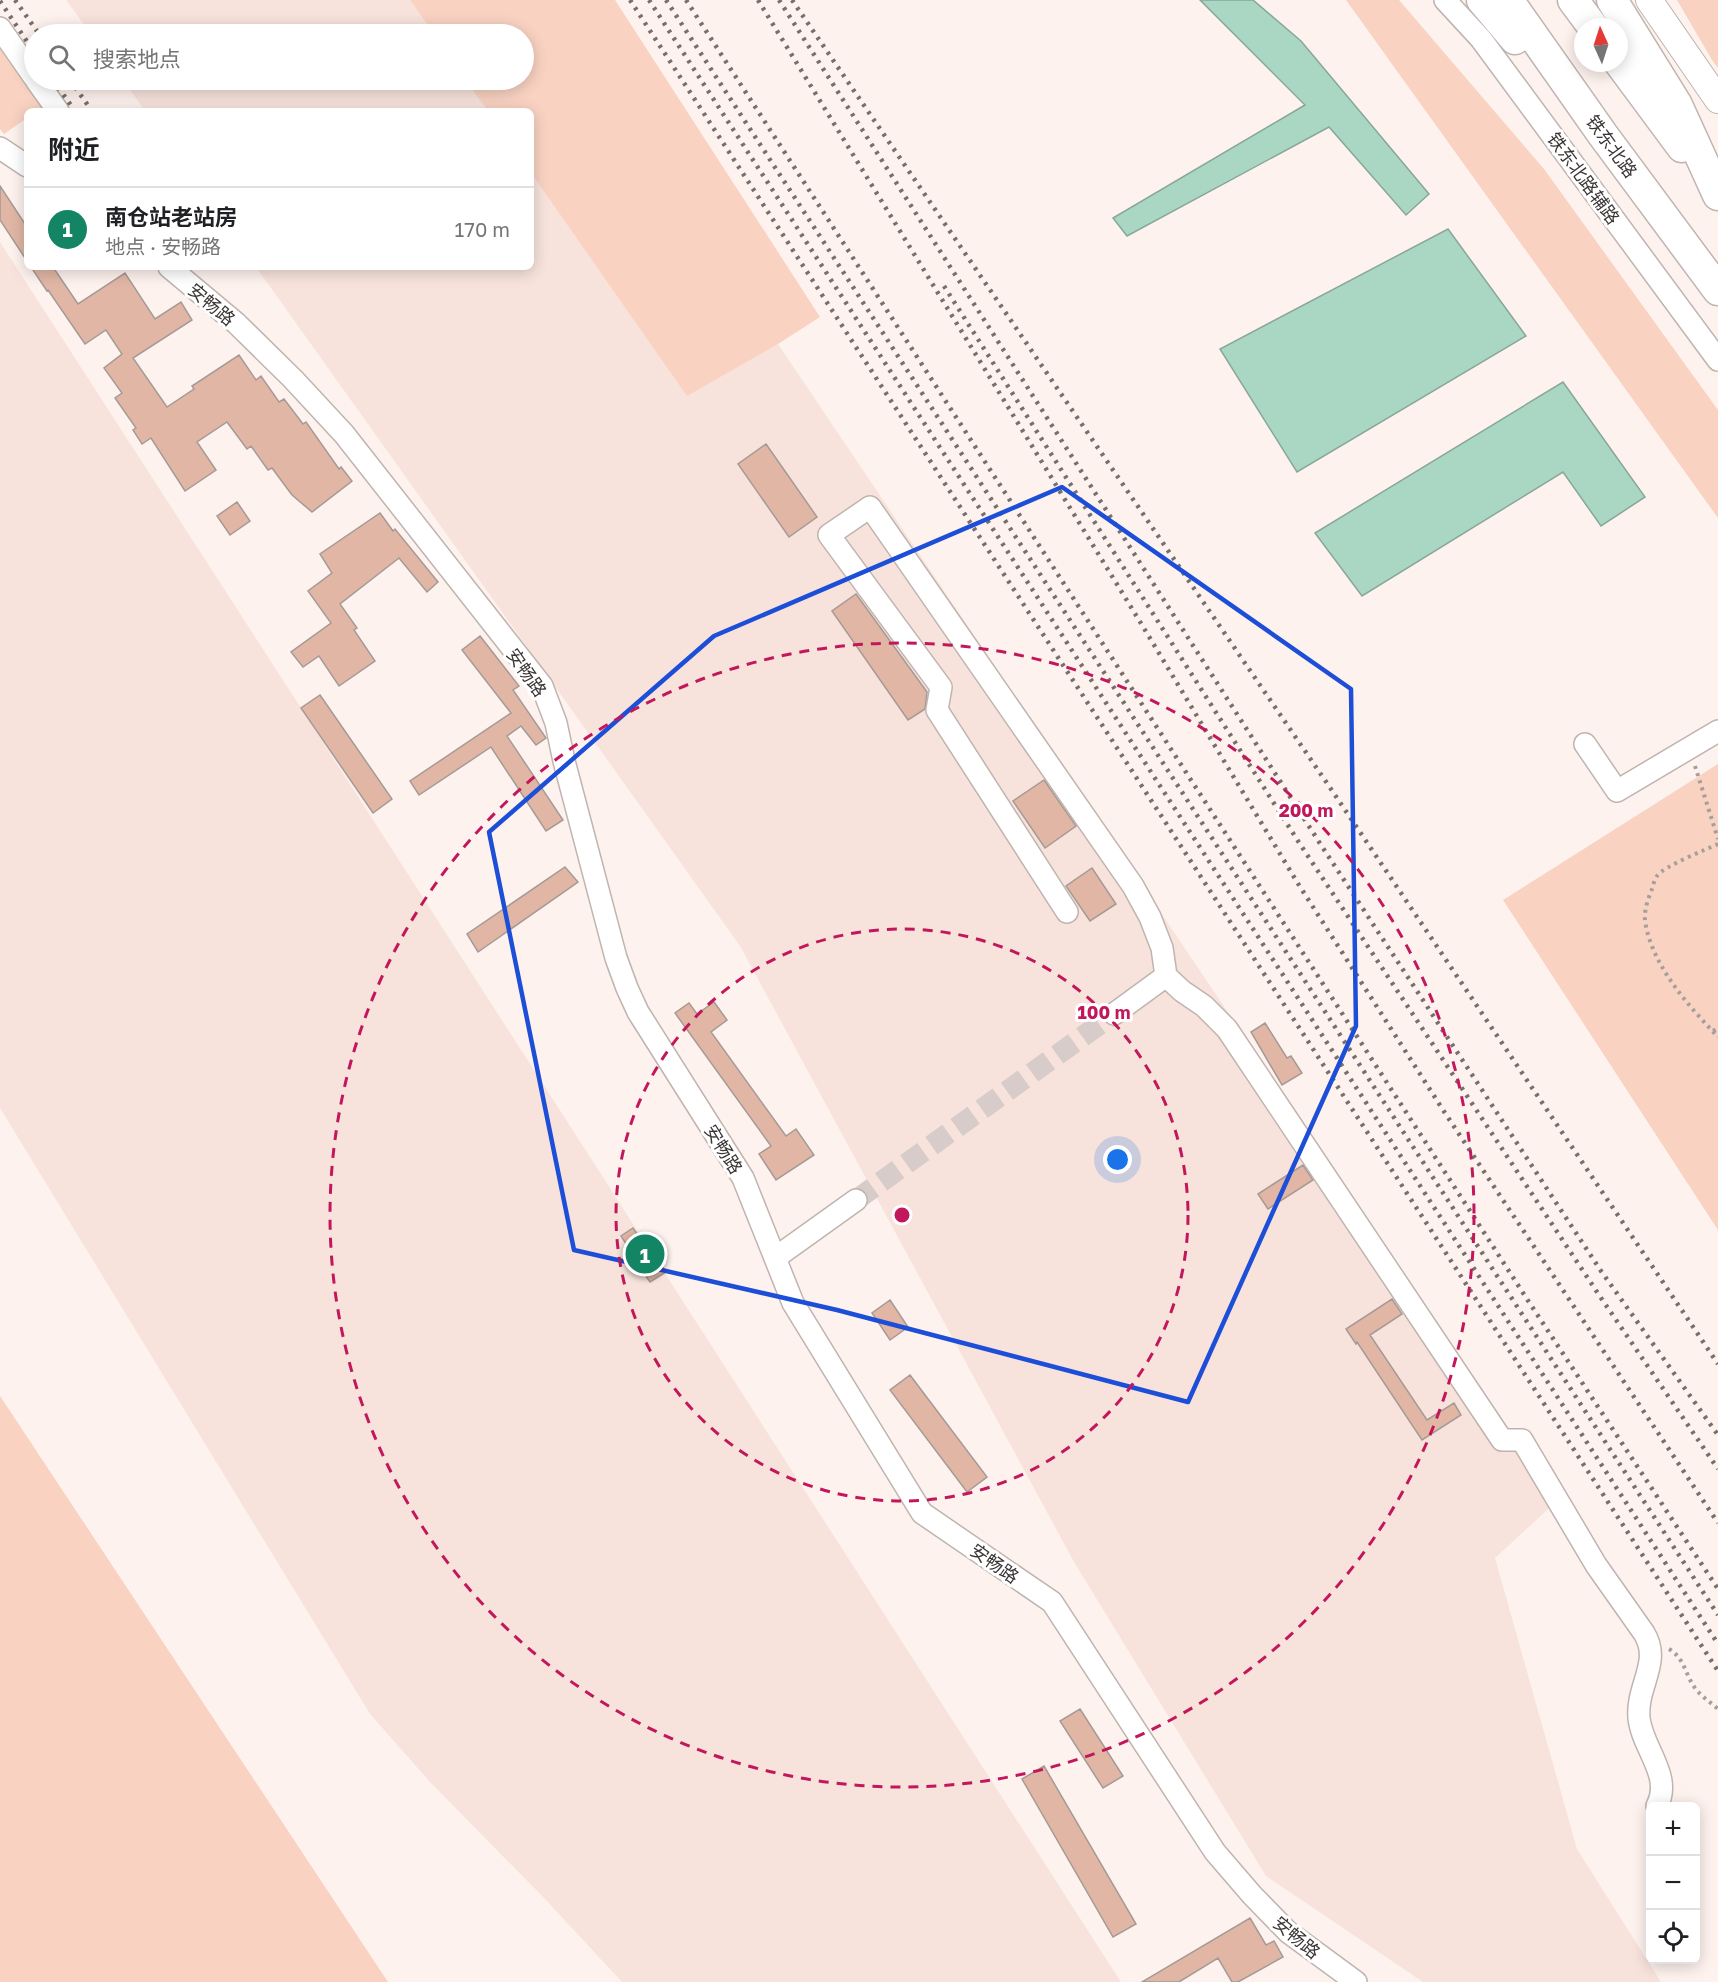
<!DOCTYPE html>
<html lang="zh">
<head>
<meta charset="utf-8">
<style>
	:root { --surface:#fff; --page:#f2f2f2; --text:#202124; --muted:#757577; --line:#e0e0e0; --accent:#138564 }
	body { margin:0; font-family:"Golos Text","Noto Sans SC",sans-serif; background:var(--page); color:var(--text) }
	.controls { position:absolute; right:18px; bottom:18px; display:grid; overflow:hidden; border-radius:9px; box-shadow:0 3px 15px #0003 }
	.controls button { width:54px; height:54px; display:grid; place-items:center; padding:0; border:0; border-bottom:2px solid var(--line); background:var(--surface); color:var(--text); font:30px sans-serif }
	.compass { position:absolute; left:1574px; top:18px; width:54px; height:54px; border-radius:50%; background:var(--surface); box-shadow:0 3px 15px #0003; rotate:357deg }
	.you { position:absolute; left:1118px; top:1160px; width:21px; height:21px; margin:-15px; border:4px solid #fff; border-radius:50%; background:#1a73e8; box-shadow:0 0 0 9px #1a73e833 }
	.badge { display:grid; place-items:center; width:39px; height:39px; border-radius:50%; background:var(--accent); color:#fff; font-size:20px; font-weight:700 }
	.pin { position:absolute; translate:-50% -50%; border:3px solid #fff; box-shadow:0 2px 6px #0006 }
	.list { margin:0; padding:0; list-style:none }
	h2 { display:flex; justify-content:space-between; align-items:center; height:78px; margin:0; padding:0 24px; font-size:26px }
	h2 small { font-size:20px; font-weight:400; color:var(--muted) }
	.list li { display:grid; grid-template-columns:39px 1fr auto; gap:18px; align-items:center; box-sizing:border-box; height:84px; padding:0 24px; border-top:2px solid var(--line) }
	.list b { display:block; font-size:22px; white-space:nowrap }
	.list p { margin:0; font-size:20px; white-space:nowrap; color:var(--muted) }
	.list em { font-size:20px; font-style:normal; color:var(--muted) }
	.icon { flex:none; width:33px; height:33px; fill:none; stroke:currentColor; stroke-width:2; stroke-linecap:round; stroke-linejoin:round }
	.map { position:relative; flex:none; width:1718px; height:1982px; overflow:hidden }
	.search { position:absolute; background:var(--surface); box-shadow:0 3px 15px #0003; left:24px; top:24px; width:510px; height:66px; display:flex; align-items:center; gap:15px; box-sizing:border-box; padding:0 21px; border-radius:33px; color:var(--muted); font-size:22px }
	.panel { position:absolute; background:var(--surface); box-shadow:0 3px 15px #0003; left:24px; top:108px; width:510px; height:162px; border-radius:9px }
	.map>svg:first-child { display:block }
</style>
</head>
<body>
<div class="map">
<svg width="1718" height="1982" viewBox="0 0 1718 1982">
	<rect width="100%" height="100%" fill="#fef2ee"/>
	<!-- built -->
	<path fill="#f7e3dc" d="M66,0H410L434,34H91Z
		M123,80H465L488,111H145Z
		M531,173L687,395L778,344L1557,1501L1495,1558L1577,1849L1661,1982H1423L1266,1876L1074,1562L740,946L256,267H531Z
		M0,242L301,708L1121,1982H622L545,1899L430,1782L370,1714L0,1108Z"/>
	<!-- green -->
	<path fill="#f9d2c2" d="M410,0H615L820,317L778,344L687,396L531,173V111H488L465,80H524V34H434Z
		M1346,0H1399L1544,169L1718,410V518Z
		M1677,0H1718V68L1712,60Z
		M0,47L42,108L38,111H27V118L4,134L0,129Z
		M1718,764V1230L1503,900Z
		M0,1396L388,1982H0Z"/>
	<!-- water -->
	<path fill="#a9d7c4" stroke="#88a799" stroke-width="1.5" d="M1200,0H1253L1301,41L1429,194L1406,215L1329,127L1127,236L1113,218L1305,105Z
		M1448,229L1526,336L1297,472L1220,349Z
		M1563,382L1645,497L1601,526L1563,472L1362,596L1315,533Z"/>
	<!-- building -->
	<path fill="#e1b6a5" stroke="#a59a96" stroke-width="1.5" d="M0,186L27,227V261L0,220Z
		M31,267H53L78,304L125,273L155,319L181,302L192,320L133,358L167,407L194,389L192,386L239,355L256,380L261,376L279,402L284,399L303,424L306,422L339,469L341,467L352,481L312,512L292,495L272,468L268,470L251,446L247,449L227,422L197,442L216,470L185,491L151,438L142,444L133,430L136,428L115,398L122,393L104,368L122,354L106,330L85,344L48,290L47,291Z
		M766,444L817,517L789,537L738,464Z
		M237,502L250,521L230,535L217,516Z
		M380,513L393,531L395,529L438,582L427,592L399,558L340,604L357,628L354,630L375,661L339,686L319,656L303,667L291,652L331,623L308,591L332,573L320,554Z
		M856,594L927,692L925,709L908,720L832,611Z
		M480,636L519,686L513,690L546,738L536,745L521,726L507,736L563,820L546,831L491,747L419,795L410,781L511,713L462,650Z
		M320,695L392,799L373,813L301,708Z
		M1044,780L1076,826L1045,848L1013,801Z
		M565,867L578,882L478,952L467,934Z
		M1092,868L1116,904L1090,921L1066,886Z
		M714,1002L727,1020L711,1032L786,1136L796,1129L814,1155L776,1180L759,1154L771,1146L675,1013L689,1003L697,1014Z
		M1265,1023L1287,1058L1291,1056L1302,1073L1282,1085L1251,1032Z
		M1303,1165L1313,1180L1268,1209L1258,1194Z
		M633,1228L643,1243L651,1238L663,1256L657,1259L666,1272L650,1282L641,1269L639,1270L627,1252L630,1250L621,1236Z
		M1392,1299L1402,1314L1370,1335L1427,1420L1454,1403L1461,1415L1422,1440L1357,1342L1356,1344L1346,1329Z
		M890,1300L908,1327L890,1340L872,1313Z
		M910,1375L987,1477L967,1492L890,1390Z
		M1080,1709L1123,1776L1103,1788L1060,1721Z
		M1044,1766L1136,1924L1113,1937L1022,1779Z
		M1250,1918L1266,1945L1274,1941L1283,1957L1238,1982H1232L1218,1958L1179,1982H1142Z"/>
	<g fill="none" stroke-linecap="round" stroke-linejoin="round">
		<!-- minor-tunnel -->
		<path stroke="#d7ccc9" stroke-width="21" stroke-dasharray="21 10" stroke-linecap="butt" d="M856,1200L1114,1014"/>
		<defs>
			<path id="minor" d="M1445,0L1481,39L1718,360
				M0,28L34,77
				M36,80L58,111
				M0,148L27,166
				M169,267L236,323L293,379L344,434L542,686L556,723L564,761L616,958L627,988L638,1012L743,1178L793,1303L922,1513L1052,1602L1215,1852L1252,1895L1288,1932L1356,1982
				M1585,744L1617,791L1718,731
				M1067,912L937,710L941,687L829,535L870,507L1133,886L1150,917L1162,948L1166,976L1182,991L1204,1006L1227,1029L1502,1440H1522L1596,1565L1644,1633C1662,1662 1636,1686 1639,1718C1642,1748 1673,1776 1657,1806
				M1114,1014L1166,976
				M775,1258L856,1200"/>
			<path id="major" d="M1649,0L1718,100"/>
			<path id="highway" d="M1482,0L1515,39
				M1508,0L1603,135L1718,290
				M1573,0L1593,27
				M1612,0L1677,105L1718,195
				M1619,62L1682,147"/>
		</defs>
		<!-- minor casing -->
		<use href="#minor" stroke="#bfb4af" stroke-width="24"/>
		<!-- major casing -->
		<use href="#major" stroke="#bfb4af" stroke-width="28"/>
		<!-- highway casing -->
		<use href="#highway" stroke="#bfb4af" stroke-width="33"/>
		<!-- path -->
		<path stroke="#a69e9b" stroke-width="4" stroke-dasharray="3 4.5" stroke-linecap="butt" d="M1695,766L1718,839
			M1718,844C1705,850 1664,866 1657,876C1654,880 1653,886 1652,889C1648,899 1644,910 1645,921C1652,966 1688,1005 1718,1037
			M1713,1031L1718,1028
			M1669,1649C1683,1657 1685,1672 1693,1685C1699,1695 1709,1701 1718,1709"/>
		<!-- minor -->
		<use href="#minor" stroke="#fff" stroke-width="21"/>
		<!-- major -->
		<use href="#major" stroke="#fff" stroke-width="26"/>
		<!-- highway -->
		<use href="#highway" stroke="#fff" stroke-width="30"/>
		<!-- rail -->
		<path stroke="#766f6d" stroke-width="4.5" stroke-dasharray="3 6" stroke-linecap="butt" d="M15,0L39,34
			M630,0L1718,1671
			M649,0L1718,1644
			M666,0L1718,1615
			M686,0L1527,1299L1718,1589
			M758,0L1142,625L1297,882L1445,1113L1718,1523
			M779,0L1321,845L1601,1271L1718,1435
			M792,0L1333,792L1718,1364
			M0,1L34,52
			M53,80L75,111
			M70,80L92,111
			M944,286L1298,841L1599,1295L1718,1469"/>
	</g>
	<!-- marked area -->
	<path fill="none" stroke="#1d4ed8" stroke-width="4.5" stroke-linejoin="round" d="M1062,487L1351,689L1356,1026L1188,1402L837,1310L574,1250L489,832L714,636Z"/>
	<!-- distance rings -->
	<g fill="none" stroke="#c2185b" stroke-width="3" stroke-dasharray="10 8">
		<circle cx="902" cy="1215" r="286"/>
		<circle cx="902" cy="1215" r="572"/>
	</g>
	<g text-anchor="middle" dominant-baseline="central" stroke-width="6" stroke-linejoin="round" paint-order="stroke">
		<!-- street labels -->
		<g font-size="18" fill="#3b3635" stroke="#fff">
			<text transform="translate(1612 146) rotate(54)">铁东北路</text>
			<text transform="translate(1584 178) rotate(54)">铁东北路辅路</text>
			<text transform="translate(212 304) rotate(40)">安畅路</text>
			<text transform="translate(527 672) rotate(55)">安畅路</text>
			<text transform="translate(724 1149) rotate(58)">安畅路</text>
			<text transform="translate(995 1563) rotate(35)">安畅路</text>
			<text transform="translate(1297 1937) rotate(40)">安畅路</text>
		</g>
	</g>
	<circle cx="902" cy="1215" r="9" fill="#c2185b" stroke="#fff" stroke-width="3"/>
	<g font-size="18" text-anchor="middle" font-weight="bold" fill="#c2185b" stroke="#fff" stroke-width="6" stroke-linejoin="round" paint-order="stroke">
		<text x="1306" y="817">200 m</text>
		<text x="1104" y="1019">100 m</text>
	</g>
</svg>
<div class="controls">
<button>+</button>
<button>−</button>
<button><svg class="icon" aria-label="locate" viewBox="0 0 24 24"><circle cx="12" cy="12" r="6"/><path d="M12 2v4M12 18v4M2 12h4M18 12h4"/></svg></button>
</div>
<svg class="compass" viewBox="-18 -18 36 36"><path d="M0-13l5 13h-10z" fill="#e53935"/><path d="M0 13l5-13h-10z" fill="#757577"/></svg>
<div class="you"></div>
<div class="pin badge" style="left:645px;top:1254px">1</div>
<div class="search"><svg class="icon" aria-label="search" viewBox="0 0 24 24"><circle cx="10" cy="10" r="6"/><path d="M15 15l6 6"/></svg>搜索地点</div>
<section class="panel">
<h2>附近<small></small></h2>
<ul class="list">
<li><span class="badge">1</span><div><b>南仓站老站房</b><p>地点 · 安畅路</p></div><em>170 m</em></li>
</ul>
</section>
</div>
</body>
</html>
